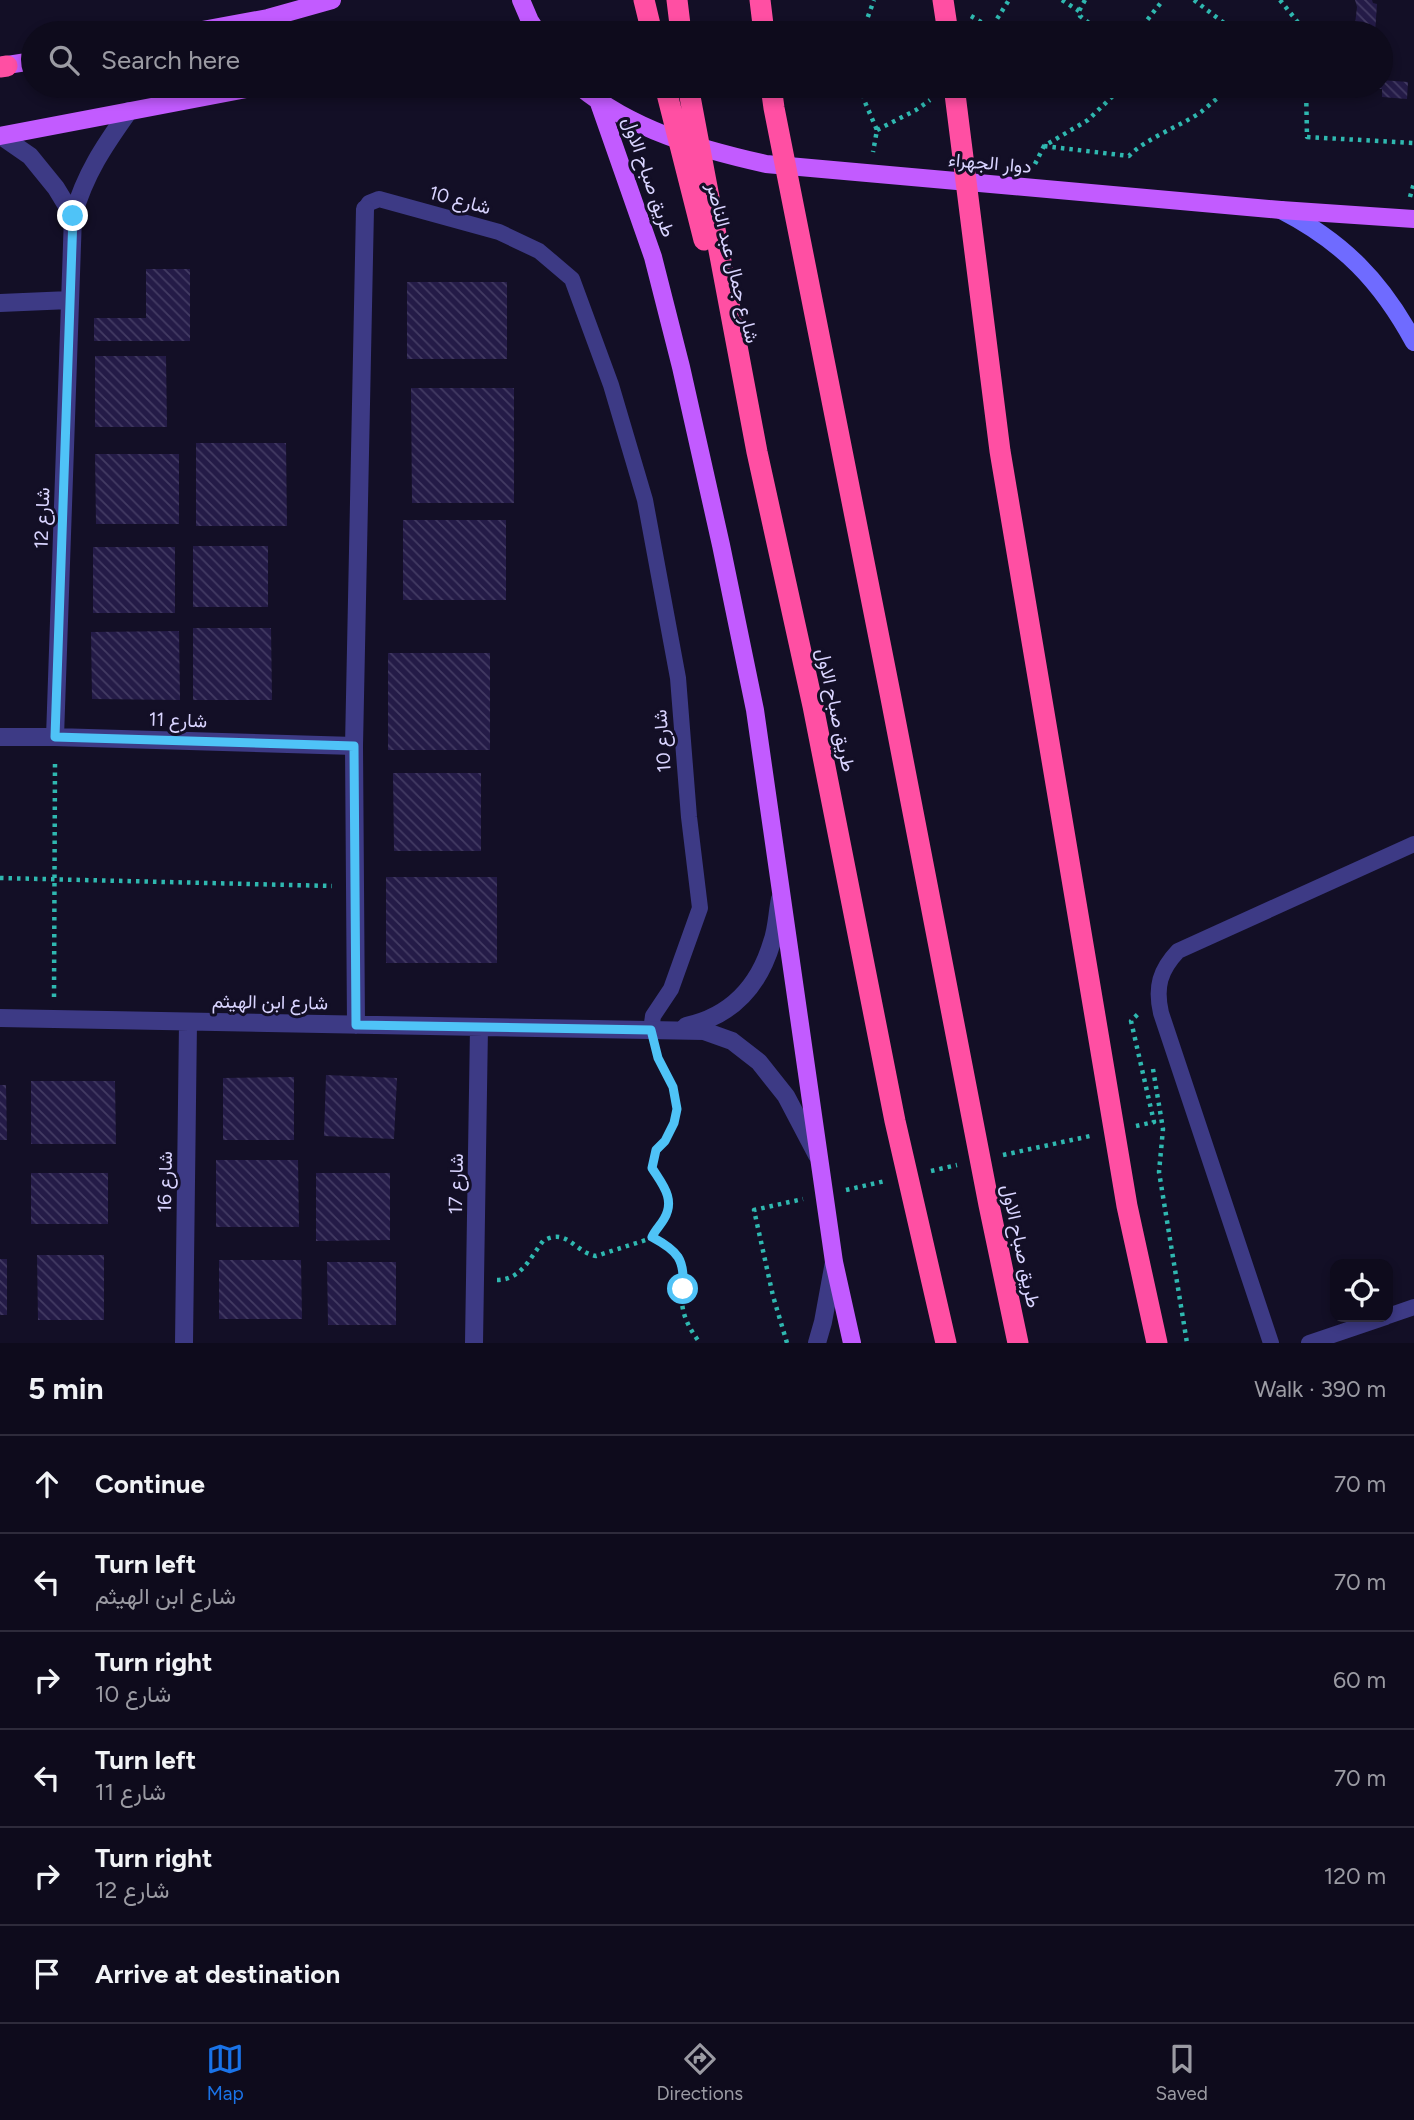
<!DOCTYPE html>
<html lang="en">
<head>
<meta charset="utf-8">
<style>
	:root { --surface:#0e0b1c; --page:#1c1929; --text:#f1f3f6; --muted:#9b9ba3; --line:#2e2b3b; --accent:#1a73e8 }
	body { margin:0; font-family:Figtree,Vazirmatn,sans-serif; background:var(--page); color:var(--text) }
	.controls { position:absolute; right:21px; bottom:21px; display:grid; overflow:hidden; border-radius:14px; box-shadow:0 4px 10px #0003 }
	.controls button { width:63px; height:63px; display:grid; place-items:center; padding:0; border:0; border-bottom:2px solid var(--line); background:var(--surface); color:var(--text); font:35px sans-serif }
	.stop { position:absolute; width:21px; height:21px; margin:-16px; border:5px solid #4fc3f7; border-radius:50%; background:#fff }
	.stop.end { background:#4fc3f7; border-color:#fff; box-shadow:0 2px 7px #0008 }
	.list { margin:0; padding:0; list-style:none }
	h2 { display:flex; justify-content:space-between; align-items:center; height:91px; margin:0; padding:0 28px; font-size:30px }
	h2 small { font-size:23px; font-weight:400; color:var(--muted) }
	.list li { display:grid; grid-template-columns:46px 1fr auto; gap:21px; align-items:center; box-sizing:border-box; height:98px; padding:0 28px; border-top:2px solid var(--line) }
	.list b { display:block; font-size:26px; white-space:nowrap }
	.list p { margin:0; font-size:23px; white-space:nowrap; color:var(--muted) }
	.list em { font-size:23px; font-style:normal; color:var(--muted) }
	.icon { flex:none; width:38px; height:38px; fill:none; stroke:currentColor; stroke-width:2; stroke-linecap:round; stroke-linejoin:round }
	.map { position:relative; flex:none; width:1414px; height:1343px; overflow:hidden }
	.search { position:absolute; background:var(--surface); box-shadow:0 4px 10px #0003; left:21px; right:21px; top:21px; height:77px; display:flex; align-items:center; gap:18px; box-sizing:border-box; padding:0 24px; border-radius:38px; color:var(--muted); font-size:26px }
	.sheet { height:679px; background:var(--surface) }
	nav { display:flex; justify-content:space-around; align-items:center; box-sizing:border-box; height:98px; border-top:2px solid var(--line); background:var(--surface); font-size:19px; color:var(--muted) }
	nav a { display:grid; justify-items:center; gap:4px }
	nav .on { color:var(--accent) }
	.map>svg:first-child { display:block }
</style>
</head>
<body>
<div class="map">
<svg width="1414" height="1343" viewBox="0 0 1414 1343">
	<defs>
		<pattern id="building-back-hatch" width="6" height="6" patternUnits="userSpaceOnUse" patternTransform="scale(1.75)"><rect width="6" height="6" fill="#241b47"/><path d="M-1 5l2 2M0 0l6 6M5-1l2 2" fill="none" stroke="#433b63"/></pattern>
	</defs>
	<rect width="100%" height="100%" fill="#130f26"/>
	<!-- building -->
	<path fill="url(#building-back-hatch)" d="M1355,0H1372L1373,3L1377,4L1375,33H1354L1357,7Z
		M1381,43H1385L1383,76H1381Z
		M1381,80L1408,82L1407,99L1382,97V89L1364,88V86H1381Z
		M146,269H190V341H94V318H146Z
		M407,282H507V359H407Z
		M95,356H166L167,427H95Z
		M411,388H514V503H412Z
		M196,443H286L287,526H196Z
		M95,454H179V524H96Z
		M403,520H506V600H403Z
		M193,546H268V607H193Z
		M93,547H175V613H93Z
		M193,628H271L272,700H193Z
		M179,631L180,700L92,699L91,632Z
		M388,653H490V750H388Z
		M393,773H481V851H394Z
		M386,877H497V963H386Z
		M326,1075L397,1078L394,1139L324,1136Z
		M294,1077V1140H223V1078Z
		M31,1081H115L116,1144H31Z
		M0,1085H6L7,1140H0Z
		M216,1160H298L299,1227H216Z
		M31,1173H108V1224H31Z
		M316,1173H390V1240L316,1241Z
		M37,1255H104V1320H38Z
		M0,1259H7V1315H0Z
		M219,1260H301L302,1319H219Z
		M327,1262H396V1325H328Z"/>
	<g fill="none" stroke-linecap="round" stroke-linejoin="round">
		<!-- path -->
		<path stroke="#2fb8b0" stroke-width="4.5" stroke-dasharray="3.5 5" stroke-linecap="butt" d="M1062,0L1079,11
			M1085,0L1079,11L1080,16L1102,33
			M1194,0L1237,33
			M1280,0L1304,30L1305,33
			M971,16L991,28
			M862,33L874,0
			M988,33L1009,0
			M1137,33L1163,0
			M863,86L864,100L877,130L873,152
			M1306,86L1307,137L1414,143
			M877,130L916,110L930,100
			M1044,146L1129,156C1146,138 1179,127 1201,112C1210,105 1222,92 1233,90C1239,89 1244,94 1248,97L1257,86
			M1035,164L1044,146L1088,120L1117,92L1121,86
			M1410,197L1414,183
			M0,878L332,886
			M54,997L55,761
			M1153,1069L1163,1129L1159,1172L1187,1343
			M1136,1126L1154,1122L1131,1021L1138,1014
			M1003,1155L1090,1136
			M931,1171L957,1165
			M846,1190L885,1181
			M652,1238C655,1230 660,1226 664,1219C676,1199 662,1184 652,1168L656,1150L665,1141L674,1123L677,1109L673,1087L657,1053
			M497,1280C521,1280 530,1258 543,1241C567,1227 574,1252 596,1256L652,1238C666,1245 684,1255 684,1274C684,1283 682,1293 682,1302C683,1318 691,1331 700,1343
			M787,1343L773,1296L754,1210L803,1199"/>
		<!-- lane -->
		<path stroke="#3d3a85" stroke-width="16" d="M365,209L369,203L379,199L499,232L539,251L572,279L611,385L645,500L678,678L689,817L700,908L671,989L653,1016L651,1030
			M1388,1316L1414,1307
			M1271,1343L1161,1013C1155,987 1160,970 1178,951L1414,844
			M1309,1343L1386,1317"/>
		<!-- street -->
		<path stroke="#3d3a85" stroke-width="18" d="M1,136L30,156L56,188L73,216
			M0,303L70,300
			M0,737H55L354,746
			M55,737L73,216C85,174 104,146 129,111
			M0,1018L704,1031L732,1041L759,1062L786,1096L817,1155
			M356,1025L354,746L365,209
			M686,1026C732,1016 759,986 772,942C777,929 777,913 780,899
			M184,1343L188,1022
			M474,1343L479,1027
			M817,1343L823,1322L834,1262"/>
		<!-- secondary -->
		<path stroke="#6f6bff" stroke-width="18" d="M1281,210C1343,242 1381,281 1414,342"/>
		<!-- primary -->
		<path stroke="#c25bff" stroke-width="18" d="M521,0L530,21L538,33
			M186,33L268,18L332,0
			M0,66L33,61
			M579,86C632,130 699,149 766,164L1281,210L1414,219
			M598,100L653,257L681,367L721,545L755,710L834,1262L852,1343
			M0,136L262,86"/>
		<!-- highway -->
		<path stroke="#ff4fa3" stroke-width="21" d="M644,0L652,33
			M677,0L681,33
			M760,0L764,33
			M943,0L948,33
			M0,67L7,66
			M665,86L704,240
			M688,86L757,452L813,706L895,1121L946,1343
			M771,86L774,108L890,693L989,1205L1018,1343
			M954,86L1000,451L1127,1206L1157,1343"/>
	</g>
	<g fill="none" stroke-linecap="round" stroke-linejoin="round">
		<!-- route -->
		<path stroke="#4fc3f7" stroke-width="9" d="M73,216L55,737L354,746L356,1025L651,1030L658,1058L673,1087L677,1109L674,1123L665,1141L656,1150L652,1168C662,1184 676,1199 664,1219C660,1226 655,1230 652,1237C678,1251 685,1259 683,1289"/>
	</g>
	<g text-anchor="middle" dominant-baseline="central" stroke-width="6" stroke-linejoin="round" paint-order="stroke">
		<!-- street labels -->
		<g font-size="19" fill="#d9d4ff" stroke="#130f26">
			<text transform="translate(990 163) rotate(5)">دوار الجهراء</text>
			<text transform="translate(649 177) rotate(71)">طريق صباح الاول</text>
			<text transform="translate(460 200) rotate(15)">شارع 10</text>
			<text transform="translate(733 263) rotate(76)">شارع جمال عبد الناصر</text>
			<text transform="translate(42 518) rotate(-88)">شارع 12</text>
			<text transform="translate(836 710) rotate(78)">طريق صباح الاول</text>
			<text transform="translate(178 720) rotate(2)">شارع 11</text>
			<text transform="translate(662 741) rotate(-94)">شارع 10</text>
			<text transform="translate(270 1002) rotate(1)">شارع ابن الهيثم</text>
			<text transform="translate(165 1182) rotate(-89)">شارع 16</text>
			<text transform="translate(456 1184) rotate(-89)">شارع 17</text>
			<text transform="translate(1021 1246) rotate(78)">طريق صباح الاول</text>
		</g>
	</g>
</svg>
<div class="controls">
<button><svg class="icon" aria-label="locate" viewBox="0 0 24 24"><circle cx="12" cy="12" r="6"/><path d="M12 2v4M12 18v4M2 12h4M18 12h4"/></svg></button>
</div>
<div class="stop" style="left:683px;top:1289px"></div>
<div class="stop end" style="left:73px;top:216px"></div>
<div class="search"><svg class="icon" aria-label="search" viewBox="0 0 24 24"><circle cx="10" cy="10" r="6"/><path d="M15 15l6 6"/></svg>Search here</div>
</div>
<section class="sheet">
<h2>5 min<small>Walk · 390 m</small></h2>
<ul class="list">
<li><svg class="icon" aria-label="ahead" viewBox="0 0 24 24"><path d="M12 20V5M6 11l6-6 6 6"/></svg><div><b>Continue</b></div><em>70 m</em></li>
<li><svg class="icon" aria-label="left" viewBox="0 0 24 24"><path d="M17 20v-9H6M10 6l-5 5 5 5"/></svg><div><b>Turn left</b><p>شارع ابن الهيثم</p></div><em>70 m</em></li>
<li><svg class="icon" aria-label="right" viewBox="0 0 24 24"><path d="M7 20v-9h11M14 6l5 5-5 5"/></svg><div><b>Turn right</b><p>شارع 10</p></div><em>60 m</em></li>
<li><svg class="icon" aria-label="left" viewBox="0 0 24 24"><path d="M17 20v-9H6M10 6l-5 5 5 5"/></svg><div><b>Turn left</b><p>شارع 11</p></div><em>70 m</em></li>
<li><svg class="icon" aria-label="right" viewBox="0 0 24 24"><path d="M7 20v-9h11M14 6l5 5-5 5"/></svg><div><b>Turn right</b><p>شارع 12</p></div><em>120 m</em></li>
<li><svg class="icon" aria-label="arrive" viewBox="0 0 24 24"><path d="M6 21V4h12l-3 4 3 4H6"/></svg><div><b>Arrive at destination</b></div></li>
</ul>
</section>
<nav>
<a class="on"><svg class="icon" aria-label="map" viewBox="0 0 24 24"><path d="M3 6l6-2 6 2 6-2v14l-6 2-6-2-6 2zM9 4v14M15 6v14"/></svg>Map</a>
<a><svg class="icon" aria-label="directions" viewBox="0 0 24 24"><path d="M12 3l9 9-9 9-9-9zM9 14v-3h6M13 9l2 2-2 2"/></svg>Directions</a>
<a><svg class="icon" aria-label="saved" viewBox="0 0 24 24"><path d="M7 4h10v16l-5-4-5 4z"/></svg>Saved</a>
</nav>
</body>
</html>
